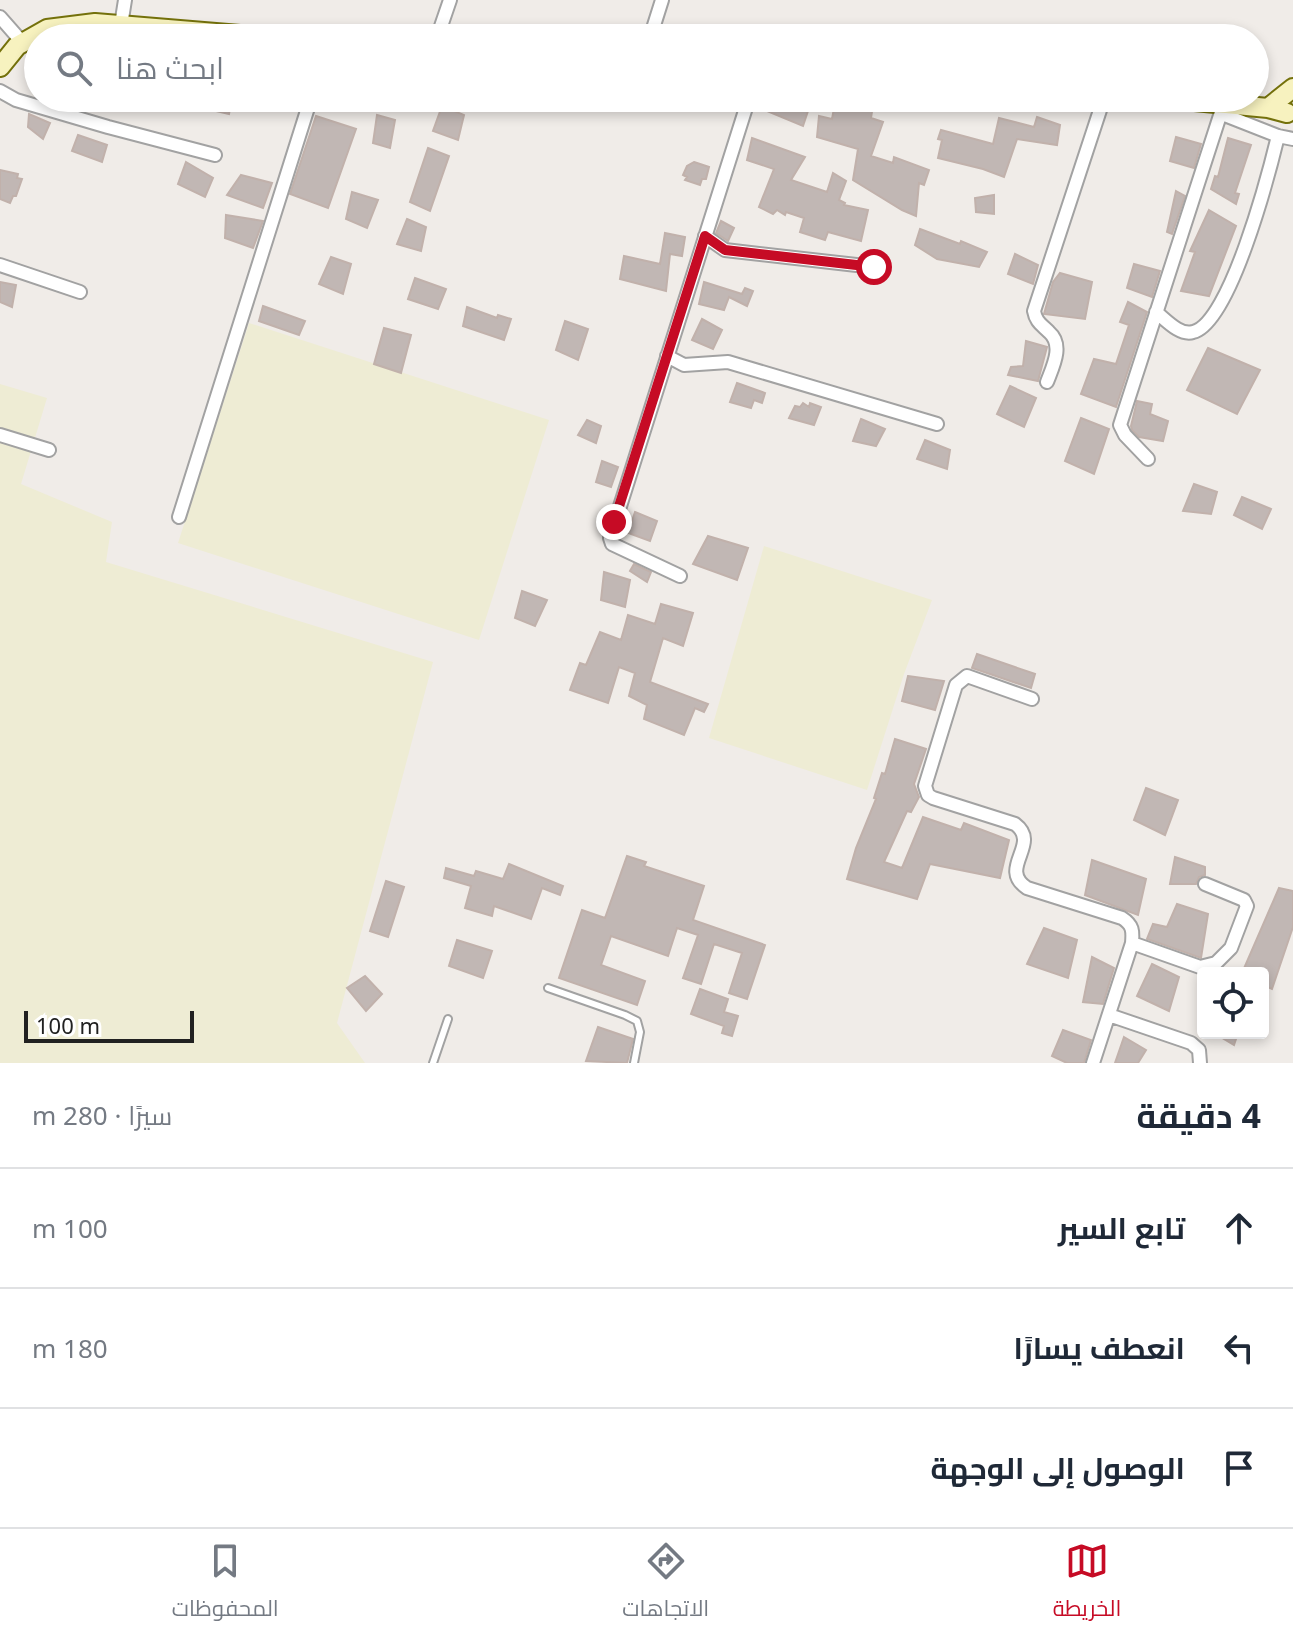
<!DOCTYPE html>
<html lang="ar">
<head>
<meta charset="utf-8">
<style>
	:root { --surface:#fff; --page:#f2f2f3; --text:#1f2937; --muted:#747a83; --line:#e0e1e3; --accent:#c60b25 }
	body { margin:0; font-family:"Noto Sans",Cairo,sans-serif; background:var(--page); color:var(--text); direction:rtl }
	.controls { position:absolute; right:24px; bottom:24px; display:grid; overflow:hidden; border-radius:8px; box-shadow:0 4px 12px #0003 }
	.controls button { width:72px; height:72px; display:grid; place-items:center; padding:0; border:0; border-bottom:2px solid var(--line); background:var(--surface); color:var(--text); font:40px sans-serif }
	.scale { position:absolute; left:24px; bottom:20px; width:170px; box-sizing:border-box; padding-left:8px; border:4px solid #212121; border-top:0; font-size:22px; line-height:28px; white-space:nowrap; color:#212121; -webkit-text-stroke:6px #fff; paint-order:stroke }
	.stop { position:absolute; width:24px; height:24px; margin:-18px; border:6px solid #c60b25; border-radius:50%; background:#fff }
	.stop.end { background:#c60b25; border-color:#fff; box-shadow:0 2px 8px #0008 }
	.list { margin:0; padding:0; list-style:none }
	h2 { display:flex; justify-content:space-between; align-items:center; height:104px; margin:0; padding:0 32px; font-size:34px }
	h2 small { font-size:26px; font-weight:400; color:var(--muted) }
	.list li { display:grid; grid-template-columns:52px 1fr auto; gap:24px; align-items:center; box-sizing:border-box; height:120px; padding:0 32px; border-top:2px solid var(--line) }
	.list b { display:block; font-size:30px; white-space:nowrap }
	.list em { font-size:26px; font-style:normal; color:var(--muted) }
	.icon { flex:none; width:44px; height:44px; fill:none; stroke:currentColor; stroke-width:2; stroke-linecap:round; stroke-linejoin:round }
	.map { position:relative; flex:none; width:1293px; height:1063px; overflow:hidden; direction:ltr }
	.search { position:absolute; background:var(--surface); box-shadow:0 4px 12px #0003; left:24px; right:24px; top:24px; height:88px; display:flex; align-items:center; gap:20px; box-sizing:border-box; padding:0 28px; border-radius:44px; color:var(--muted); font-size:30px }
	.sheet { height:464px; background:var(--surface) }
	nav { display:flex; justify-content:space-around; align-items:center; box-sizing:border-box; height:112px; border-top:2px solid var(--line); background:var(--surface); font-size:22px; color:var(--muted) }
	nav a { display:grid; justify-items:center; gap:4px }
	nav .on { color:var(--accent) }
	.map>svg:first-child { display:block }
</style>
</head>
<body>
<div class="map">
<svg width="1293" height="1063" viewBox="0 0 1293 1063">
	<rect width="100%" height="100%" fill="#f0ece8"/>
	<!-- farmland -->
	<path fill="#eeecd4" d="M249,323L549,420L479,640L178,543Z
		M0,384L47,398L21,484L112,522L106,562L433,662L337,1023L365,1063H0Z
		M764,546L932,600L904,674L867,790L709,738Z"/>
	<!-- building -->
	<path fill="#c1b7b4" stroke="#c1b1ab" stroke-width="2" d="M179,98H232L229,114L199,107Z
		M402,98H431L427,108Z
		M763,98H799L811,102L803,126L760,108Z
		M836,98H874L871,118L883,122L871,156L893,163L894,157L929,170L924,185L919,183L916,216L902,210L853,180L858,149L817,137L819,116L832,119Z
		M442,106L464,115L458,140L433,131Z
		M29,114L50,123L43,139L28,127Z
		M377,115L395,120L390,148L373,143Z
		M316,116L356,129L328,208L290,194Z
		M1037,117L1060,125L1057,145L1017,139L1004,177L983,169L938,158L942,140L938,139L941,130L993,144L999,118L1034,127Z
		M78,135L107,145L102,162L72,151Z
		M1176,137L1201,144L1194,168L1170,161Z
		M752,138L805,157L791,180L827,192L833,173L846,181L839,200L845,203L844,205L868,210L861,241L828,232L825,240L800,232L804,218L786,212L785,215L777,210L773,214L759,207L774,169L747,160Z
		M1228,138L1251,145L1235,193L1239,194L1236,204L1211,189L1215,176L1218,177Z
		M428,148L449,156L430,211L410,202Z
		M186,162L213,178L205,197L178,184Z
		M694,162L709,167L706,179H702L700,185L685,180L687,177L683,175L687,166Z
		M0,170L18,174L17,178L22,179L16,196H13L10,203L0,199Z
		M241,175L272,183L263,208L227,195Z
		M1176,191L1185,196L1172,234L1167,232Z
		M352,192L378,200L367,228L346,219Z
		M994,195V214L976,212L975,198Z
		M1209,210L1236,226L1209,296L1181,291L1195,252L1190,251Z
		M226,215L263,221L253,248L225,238Z
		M407,219L426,227L421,251L397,244Z
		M721,221L734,228L728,241L716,233Z
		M920,229L960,244L961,241L987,252L979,267L937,259L915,245Z
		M665,233L685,237L682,256L670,254L666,291L620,279L624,256L660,264Z
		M1015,254L1038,265L1033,284L1008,274Z
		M331,257L351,264L343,294L319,284Z
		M1134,264L1160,271L1152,297L1127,288Z
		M1060,273L1092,282L1085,319L1044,314L1053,282Z
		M415,278L446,289L438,309L408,299Z
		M0,282L16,285L12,307L0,302Z
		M704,282L742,294L745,288L753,291L747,306L729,297L724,310L699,304Z
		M1128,302L1147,312L1116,407L1081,394L1094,359L1116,364L1129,325L1120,322Z
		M263,306L305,321L299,335L259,321Z
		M467,307L497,318L498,315L511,319L504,340L463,326Z
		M702,319L722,330L713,349L692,340Z
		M565,321L588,329L578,360L556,350Z
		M384,328L411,335L401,373L374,364Z
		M1026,341L1047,347L1038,381L1008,375L1011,367L1023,366Z
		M1208,348L1260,370L1237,414L1187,390Z
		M737,383L765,393L762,403L754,400L751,408L730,402Z
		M1010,386L1036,398L1024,427L997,414Z
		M1137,401L1152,404L1150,414L1168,421L1163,441L1139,437L1132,430L1131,426Z
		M803,403L809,407L810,403L821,407L814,425L789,418L795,406L800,407Z
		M1081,418L1109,429L1094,474L1065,461Z
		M861,419L885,429L876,446L853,441Z
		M587,420L601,426L596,443L578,435Z
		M925,440L950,450L947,469L917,459Z
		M602,461L618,467L611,487L596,482Z
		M1194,484L1217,492L1211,514L1183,511Z
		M1242,497L1271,509L1262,529L1234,515Z
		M635,512L657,521L650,541L628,533Z
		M708,536L748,548L737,580L693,564Z
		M634,564L651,572L647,582L630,571Z
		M604,572L630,580L625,607L601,600Z
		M522,591L547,600L535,626L515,618Z
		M661,604L693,613L683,646L663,638L650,682L708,704L704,712L695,708L684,735L644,719L647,705L629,696L635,673L619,667L608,703L570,690L580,663L586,665L600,632L621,640L628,615L655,624Z
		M977,654L1035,674L1031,688L972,668Z
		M908,676L944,681L935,710L902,701Z
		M895,739L926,749L914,784L919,797L911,812L907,811L884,862L902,868L923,817L961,830L964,823L1009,840L1000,878L930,864L917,899L847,879L856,848L876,799L874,798L882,773L885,774Z
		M1146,788L1178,800L1165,835L1134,820Z
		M627,856L646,862L644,866L704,886L693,920L765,945L747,999L729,993L742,953L714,944L701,984L683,978L698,935L677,928L668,956L611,936L601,965L645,981L637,1005L559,978L582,910L605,918Z
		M1175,857L1205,867V875L1199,877L1196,884H1170Z
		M1092,860L1146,879L1138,915L1085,895Z
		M509,864L563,886L560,895L542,888L531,919L494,906L492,916L465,908L471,886L444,878L446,868L474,876L476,871L503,879Z
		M386,881L404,887L388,937L370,931Z
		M1279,888L1293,891V927L1272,989L1263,985V973H1242Z
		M1177,904L1208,914L1201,958L1147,939L1153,924L1167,927Z
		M1044,928L1077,940L1068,978L1027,964Z
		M457,940L492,951L483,978L449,966Z
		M1092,957L1114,968L1103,1004L1083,1002Z
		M1152,964L1179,977L1169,1011L1137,996Z
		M365,976L382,994L366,1011L347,988Z
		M700,989L728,999L724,1012L738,1016L732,1036L722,1033L724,1026L691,1014Z
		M598,1027L633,1039L627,1063L586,1061Z
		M1063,1030L1091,1040L1084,1063H1067L1052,1056Z
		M1214,1033H1238L1234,1045Z
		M1124,1037L1146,1050L1138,1063H1115Z"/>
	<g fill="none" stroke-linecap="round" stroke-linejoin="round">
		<defs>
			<path id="lane" d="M548,988L625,1015L637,1021L640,1032L634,1063
				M433,1063L448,1019"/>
			<path id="street" d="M0,17L22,42
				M121,25L125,0
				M437,38L450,0
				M650,38L662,0
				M0,91L16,100L108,127L215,155
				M1222,114L1278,136L1293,139
				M705,236L725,250L874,267
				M0,265L80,292
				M1156,312C1166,320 1180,336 1193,332C1230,324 1269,173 1278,136
				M667,356L684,365L728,362L937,424
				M1047,382C1053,366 1064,345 1049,332C1041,324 1036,322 1034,311L1104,98
				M0,435L49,450
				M1148,459L1125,435L1120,425L1224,103
				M179,517L311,98
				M680,576L612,544L610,538L749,98
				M1032,699L967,676L956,685L925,786L928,795L933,798L1015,824C1042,844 997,868 1027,888L1122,918C1133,925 1133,931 1132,943L1093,1063
				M1132,943L1200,967L1216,963L1231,948L1247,906L1244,900L1205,884
				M1109,1015L1191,1043L1199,1050L1200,1063"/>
			<path id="secondary" d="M0,67L17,46L47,29L95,23L276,38
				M1163,98L1268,108L1287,113
				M1268,108L1293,88"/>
		</defs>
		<!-- lane casing -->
		<use href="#lane" stroke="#a2a2a2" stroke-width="10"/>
		<!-- street casing -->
		<use href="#street" stroke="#a2a2a2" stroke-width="16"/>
		<!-- secondary casing -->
		<use href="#secondary" stroke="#74710b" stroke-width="22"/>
		<!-- lane -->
		<use href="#lane" stroke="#fff" stroke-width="6"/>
		<!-- street -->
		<use href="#street" stroke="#fff" stroke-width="12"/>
		<!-- secondary -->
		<use href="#secondary" stroke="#f7f2bf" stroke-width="18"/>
	</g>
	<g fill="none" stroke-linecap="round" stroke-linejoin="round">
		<!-- route -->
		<path stroke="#c60b25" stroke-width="10" d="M614,522L705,236L725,250L874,267"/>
	</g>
</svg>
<div class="controls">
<button><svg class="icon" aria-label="locate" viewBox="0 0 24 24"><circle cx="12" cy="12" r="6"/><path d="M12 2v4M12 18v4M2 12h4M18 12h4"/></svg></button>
</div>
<div class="scale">100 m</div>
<div class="stop" style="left:874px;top:267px"></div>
<div class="stop end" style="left:614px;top:522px"></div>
<div class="search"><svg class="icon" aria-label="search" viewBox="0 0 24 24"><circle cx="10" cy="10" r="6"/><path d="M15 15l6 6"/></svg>ابحث هنا</div>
</div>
<section class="sheet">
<h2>4 دقيقة<small>سيرًا · 280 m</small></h2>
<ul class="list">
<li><svg class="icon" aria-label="ahead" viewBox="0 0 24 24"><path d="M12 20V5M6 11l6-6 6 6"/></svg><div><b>تابع السير</b></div><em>100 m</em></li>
<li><svg class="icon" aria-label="left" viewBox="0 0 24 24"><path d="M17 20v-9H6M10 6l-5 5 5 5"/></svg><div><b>انعطف يسارًا</b></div><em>180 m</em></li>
<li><svg class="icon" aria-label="arrive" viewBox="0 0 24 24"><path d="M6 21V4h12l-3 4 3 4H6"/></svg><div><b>الوصول إلى الوجهة</b></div></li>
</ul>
</section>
<nav>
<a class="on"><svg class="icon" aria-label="map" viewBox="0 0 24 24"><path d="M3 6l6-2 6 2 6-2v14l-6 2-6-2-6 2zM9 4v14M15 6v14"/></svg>الخريطة</a>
<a><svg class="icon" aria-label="directions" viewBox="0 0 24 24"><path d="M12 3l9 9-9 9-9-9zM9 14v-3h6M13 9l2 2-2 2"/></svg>الاتجاهات</a>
<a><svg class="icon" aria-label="saved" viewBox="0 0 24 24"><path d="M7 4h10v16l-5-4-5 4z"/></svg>المحفوظات</a>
</nav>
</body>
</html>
